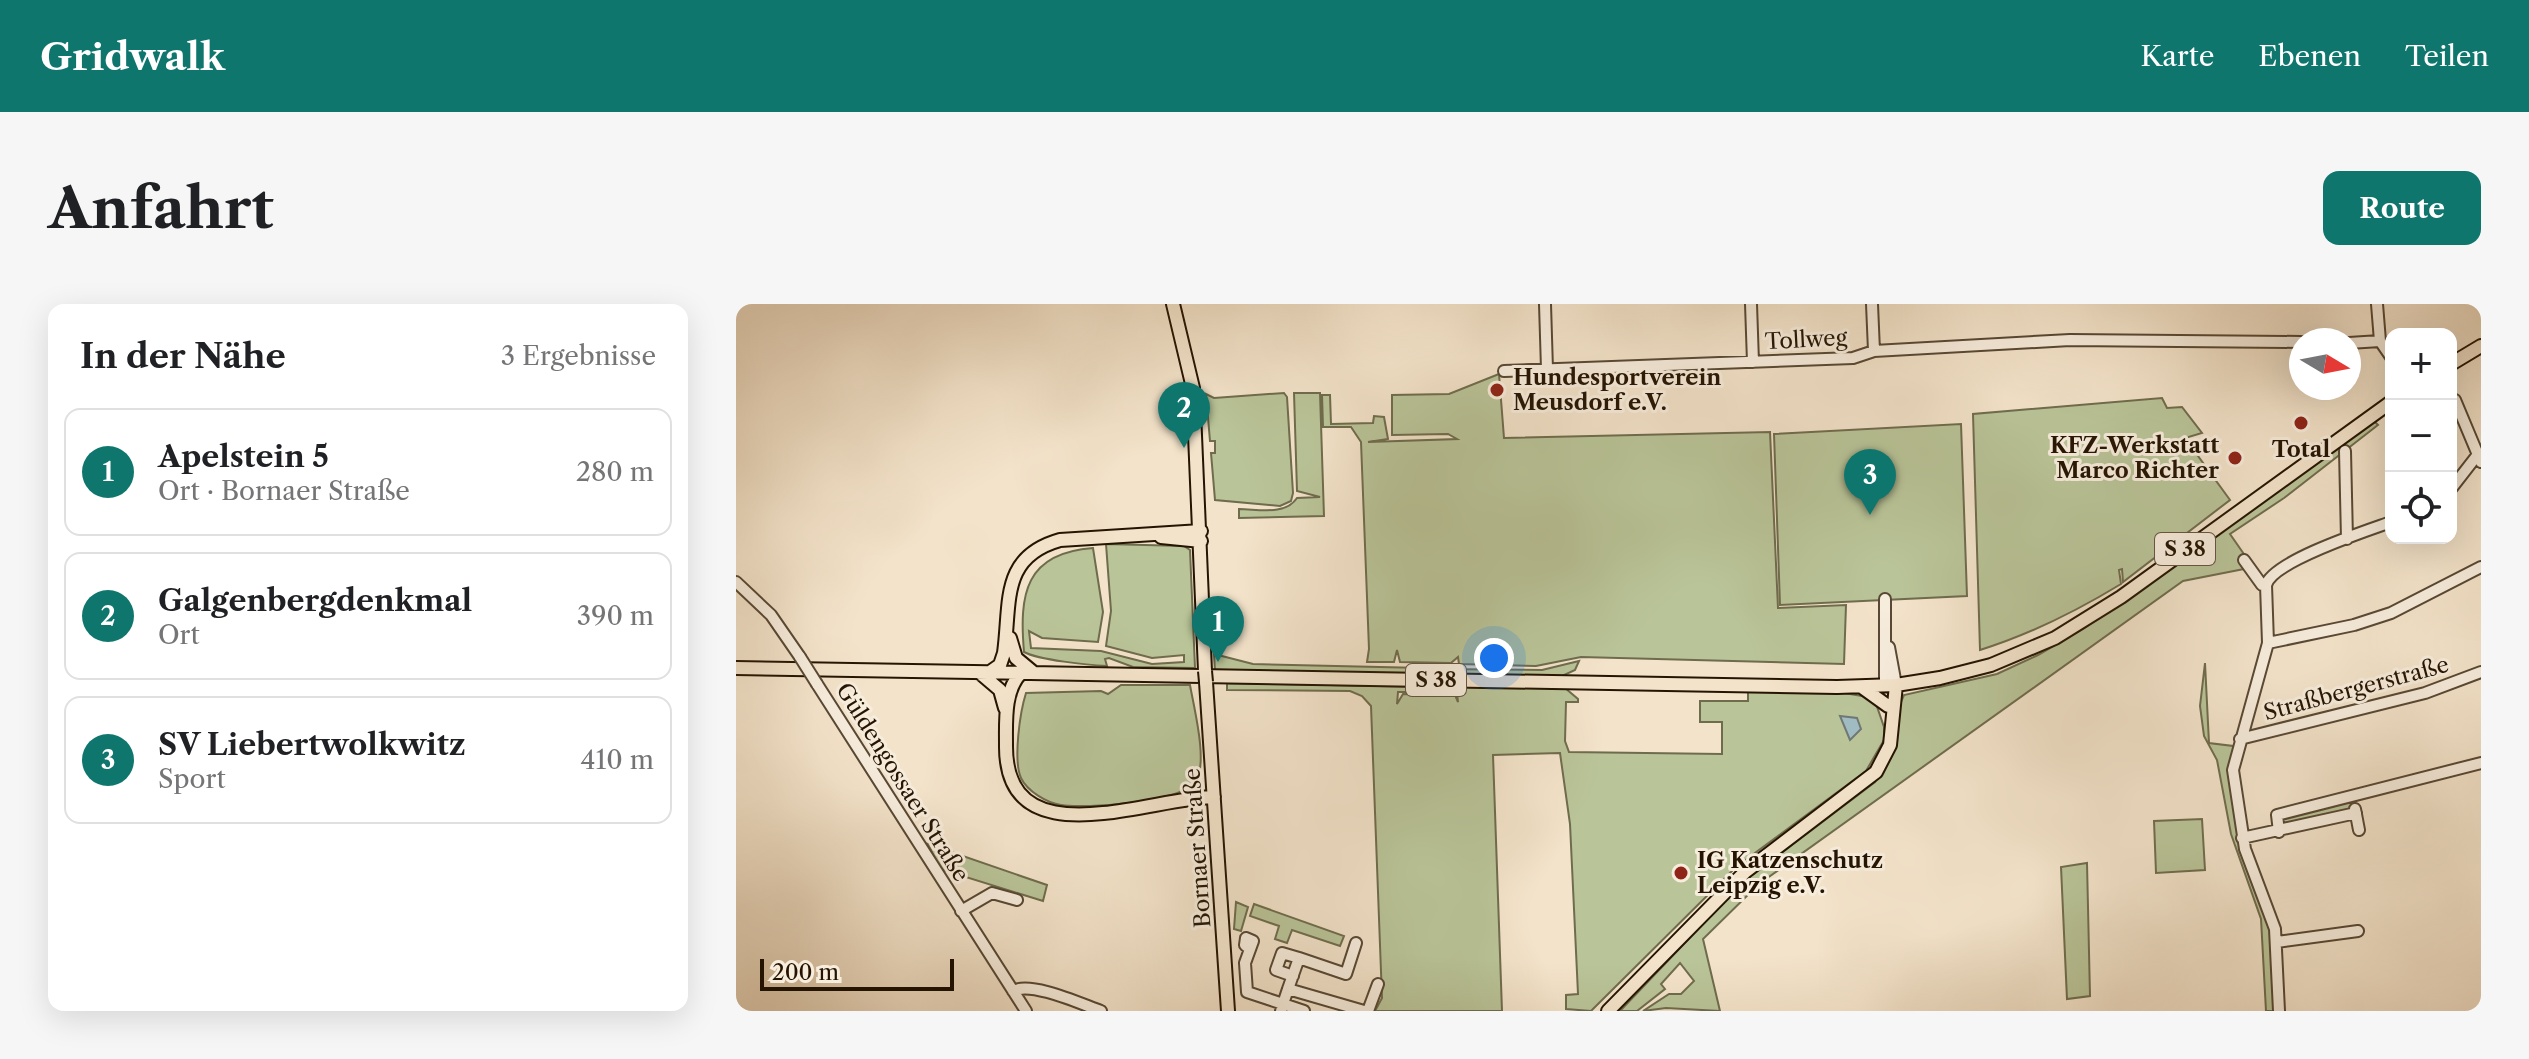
<!DOCTYPE html>
<html lang="de">
<meta charset="utf-8">
<style>
:root{--surface:#fff;--page:#f6f6f6;--text:#202124;--muted:#757577;--line:#e0e0e0;--accent:#0f766e}
body{margin:0;font-family:"Libre Caslon Text",serif;background:var(--page);color:var(--text)}
.controls{position:absolute;right:24px;top:24px;display:grid;overflow:hidden;border-radius:16px;box-shadow:0 8px 32px #0002}
.controls button{width:72px;height:72px;display:grid;place-items:center;padding:0;border:0;border-bottom:2px solid var(--line);background:var(--surface);color:var(--text);font:40px sans-serif}
.compass{position:absolute;left:1553px;top:24px;width:72px;height:72px;border-radius:50%;background:var(--surface);box-shadow:0 8px 32px #0002;rotate:100deg}
.scale{position:absolute;left:24px;bottom:20px;width:194px;box-sizing:border-box;padding-left:8px;border:4px solid #251402;border-top:0;font-size:22px;line-height:28px;white-space:nowrap;color:#251402;-webkit-text-stroke:6px #f7eddd;paint-order:stroke}
.you{position:absolute;left:758px;top:354px;width:28px;height:28px;margin:-20px;border:6px solid #fff;border-radius:50%;background:#1a73e8;box-shadow:0 0 0 12px #1a73e833}
.badge{display:grid;place-items:center;width:52px;height:52px;border-radius:50%;background:var(--accent);color:#fff;font-size:26px;font-weight:700}
.pin{position:absolute;translate:-50% -66px;filter:drop-shadow(0 2px 4px #0008)}
.pin::after{content:'';position:absolute;top:42px;width:28px;height:24px;background:inherit;clip-path:polygon(0 0,100% 0,50% 100%)}
.list{margin:0;padding:0;list-style:none}
h2{display:flex;justify-content:space-between;align-items:center;height:104px;margin:0;padding:0 32px;font-size:34px}
h2 small{font-size:26px;font-weight:400;color:var(--muted)}
.list li{display:grid;grid-template-columns:52px 1fr auto;gap:24px;align-items:center;box-sizing:border-box;height:128px;margin:0 16px 16px;padding:0 16px;border:2px solid var(--line);border-radius:16px}
.list b{display:block;font-size:30px;white-space:nowrap}
.list p{margin:0;font-size:26px;white-space:nowrap;color:var(--muted)}
.list em{font-size:26px;font-style:normal;color:var(--muted)}
.icon{flex:none;width:44px;height:44px;fill:none;stroke:currentColor;stroke-width:2;stroke-linecap:round;stroke-linejoin:round}
.map{position:relative;flex:none;width:1745px;height:707px;overflow:hidden;border-radius:16px}
header{display:flex;align-items:center;gap:48px;box-sizing:border-box;height:112px;padding:0 40px;background:var(--accent);color:#fff}
header strong{font-size:38px}
nav{display:flex;gap:44px;margin-inline-start:auto;font-size:28px}
.intro{display:flex;align-items:center;justify-content:space-between;box-sizing:border-box;height:192px;padding:0 48px}
h1{margin:0;font-size:56px}
.button{padding:20px 36px;border-radius:16px;background:var(--accent);color:#fff;font-size:28px;font-weight:700}
main{display:flex;gap:48px;padding:0 48px}
aside{flex:1;background:var(--surface);border-radius:16px;box-shadow:0 8px 32px #0002}
.map>svg:first-child{display:block}
</style>
<header>
<strong>Gridwalk</strong>
<nav><a>Karte</a><a>Ebenen</a><a>Teilen</a></nav>
</header>
<div class="intro"><h1>Anfahrt</h1><a class="button">Route</a></div>
<main>
<aside>
<h2>In der Nähe<small>3 Ergebnisse</small></h2>
<ul class="list">
<li><span class="badge">1</span><div><b>Apelstein 5</b><p>Ort · Bornaer Straße</p></div><em>280 m</em></li>
<li><span class="badge">2</span><div><b>Galgenbergdenkmal</b><p>Ort</p></div><em>390 m</em></li>
<li><span class="badge">3</span><div><b>SV Liebertwolkwitz</b><p>Sport</p></div><em>410 m</em></li>
</ul>
</aside>
<div class="map">
<svg width="1745" height="707" viewBox="0 0 1745 707">
<rect width="100%" height="100%" fill="#f3e3ca"/>
<filter id="stains"><feTurbulence type="fractalNoise" baseFrequency=".0025" numOctaves="4"/><feColorMatrix values="0 0 0 0 .2 0 0 0 0 .09 0 0 0 0 .02 0 0 0 .5 -.17"/></filter>
<radialGradient id="worn" r=".72"><stop offset=".6" stop-color="#630" stop-opacity="0"/><stop offset="1" stop-color="#630" stop-opacity=".3"/></radialGradient>
<path fill="#b9c498" stroke="#6f6c4d" stroke-width="2" d="M763,70L768,134L1034,128L1042,304L1110,301L1108,360L845,353L800,362L723,360L722,353L715,359L664,358L661,346L658,358H631L633,345L625,138L615,123H587L586,91H594L595,120L637,119L638,112L648,113L652,135L632,138L721,135L712,130L656,131V91L713,90Z
M548,89L551,93L557,189L555,197L544,202L479,196L475,149H479V137H474L470,90L478,94Z
M558,89H584L588,212L503,214V205C522,205 549,212 561,194L584,193L561,187Z
M1426,94L1431,104L1446,103L1466,129L1449,134L1494,196L1387,278L1386,265L1383,266L1385,280C1339,308 1295,330 1244,346L1237,110Z
M1637,116L1642,121L1548,194L1494,230L1510,253L1504,258L1508,265L1447,277L1023,580L967,635L984,707L930,704L907,707L933,690H945L958,677L944,659L925,680L929,685L901,707H884L1007,578L1139,478L1160,442L1164,400L1168,391L1261,370L1302,351L1347,325L1452,251L1458,253L1459,246Z
M1225,120L1231,292L1044,301L1038,130Z
M370,240L448,242L454,246L459,364L397,363L373,354L369,355L371,362C352,361 303,356 288,348C283,290 289,249 357,244L367,308L362,338L306,334L293,327L295,344L365,347L416,360L448,358V351L416,354L370,342L375,307Z
M478,350L517,360L687,364L690,370L479,367Z
M843,357L839,366L824,373L693,371L695,365L806,366Z
M1469,359L1473,439L1497,442L1496,494L1502,530L1534,613L1538,707H1530L1525,615L1495,530L1481,456L1468,432L1464,402Z
M491,379L690,383L689,388H662L661,400L667,390L719,391L722,398L721,388H696L693,382L829,384L842,395V398H830L829,437L833,448L986,450V418H964V397H1012V387L1108,389L1138,394L1148,423V436L1130,467L1000,563L855,707L830,705V691L842,690L834,520L824,449L757,451L766,707H639L646,694L635,402L626,392L614,387L491,386Z
M385,381H454C458,404 472,458 460,477C448,498 348,505 325,501C311,499 291,487 285,474C277,456 284,408 290,389L365,387L372,390Z
M1611,497L1616,500L1615,507L1544,524L1542,513Z
M1466,515L1469,566L1420,569L1418,517Z
M192,540L311,581L307,597L204,565Z
M1351,559L1354,692L1331,695L1325,563Z
M500,598L512,603L505,627L498,625Z
M518,600L608,632L604,642L556,626L551,639L539,635L543,622L514,612Z"/>
<path fill="#a1bbc2" stroke="#6f7875" stroke-width="2" d="M1104,412L1121,414L1125,425L1114,436Z"/>
<g fill="none" stroke-linecap="round" stroke-linejoin="round">
<defs>
<path id="minor" d="M809,0L811,65
M1015,0L1017,58
M1136,0L1138,47
M1641,0L1644,37L1655,53
M1613,39L1644,37
M768,67L1117,54L1138,47L1334,36L1565,38
M1719,96L1745,158
M1609,147L1611,235
M1715,185L1743,149
M1508,256L1526,281H1530
M0,278L35,311L64,353
M1530,281L1532,339L1497,466L1509,545L1539,625L1543,707
M1530,281C1537,257 1630,227 1655,218
M1149,295V381
M1532,339L1618,321L1655,309L1745,263
M1153,343L1160,381
M81,380L290,707
M1504,435L1689,389L1745,368
M1619,505L1623,526
M1543,528L1541,511L1745,459
M1506,534L1620,509
M225,607L256,589L281,596
M1541,638L1622,627
M514,645L509,641L510,634L517,637L509,659L511,688L547,700L545,707
M557,672L540,666L546,649L563,654
M552,685L563,654L610,670L620,639
M277,687C295,677 345,700 365,707
M568,707L547,700L552,685L628,707
M632,707L642,680"/>
<path id="major" d="M437,0L457,84L469,367
M1715,60L1745,42
M425,233L465,237
M274,334L280,354L298,369
M0,364L1101,383L1160,381L1204,374L1255,361L1319,334L1385,293L1655,98
M254,368L264,361L268,349C275,298 264,253 324,236L465,227
M244,369L264,386L269,404
M285,369C268,386 270,417 270,440C268,557 413,493 478,493
M470,378L492,707
M1127,384L1152,402
M872,707L1009,568L1140,468L1154,441L1160,381"/>
</defs>
<use href="#minor" stroke="#584834" stroke-width="14"/>
<use href="#major" stroke="#251402" stroke-width="16"/>
<use href="#minor" stroke="#f7eddd" stroke-width="10"/>
<use href="#major" stroke="#f3e3ca" stroke-width="12"/>
<defs>
<path id="minor-bridge" d="M64,353L81,380"/>
<path id="major-bridge" d="M469,367L470,378"/>
</defs>
<use href="#minor-bridge" stroke="#584834" stroke-width="14" stroke-linecap="butt"/>
<use href="#major-bridge" stroke="#251402" stroke-width="16" stroke-linecap="butt"/>
<use href="#minor-bridge" stroke="#f7eddd" stroke-width="10"/>
<use href="#major-bridge" stroke="#f3e3ca" stroke-width="12"/>
</g>
<g fill="#8f2418" stroke="#f7eddd" stroke-width="3">
<circle cx="761" cy="86" r="8"/>
<circle cx="1565" cy="119" r="8"/>
<circle cx="1499" cy="154" r="8"/>
<circle cx="945" cy="569" r="8"/>
</g>
<g text-anchor="middle" stroke-width="6" stroke-linejoin="round" paint-order="stroke">
<g fill="#f7eddd" stroke="#645544" stroke-width="2">
<rect x="1419" y="229" width="60" height="32" rx="6"/>
<rect x="670" y="360" width="60" height="32" rx="6"/>
</g>
<g font-size="20" font-weight="bold" fill="#251402">
<text x="1449" y="252">S 38</text>
<text x="700" y="383">S 38</text>
</g>
<g font-size="22" fill="#251402" stroke="#f7eddd">
<text transform="translate(1070 35) rotate(-3)" y="8">Tollweg</text>
<text transform="translate(1620 384) rotate(-15)" y="8">Straßbergerstraße</text>
<text transform="translate(167 478) rotate(58)" y="8">Güldengossaer Straße</text>
<text transform="translate(461 544) rotate(-94)" y="8">Bornaer Straße</text>
</g>
<g font-size="22" font-weight="bold" fill="#251402" stroke="#f7eddd" text-anchor="start">
<text x="777" y="81">Hundesportverein<tspan x="777" dy="25">Meusdorf e.V.</tspan></text>
<text x="1483" y="149" text-anchor="end">KFZ-Werkstatt<tspan x="1483" dy="25">Marco Richter</tspan></text>
<text x="1565" y="153" text-anchor="middle">Total</text>
<text x="961" y="564">IG Katzenschutz<tspan x="961" dy="25">Leipzig e.V.</tspan></text>
</g>
</g>
<rect width="100%" height="100%" filter="url(#stains)"/>
<rect width="100%" height="100%" fill="url(#worn)"/>
</svg>
<div class="controls">
<button>+</button>
<button>−</button>
<button><svg class="icon" aria-label="locate" viewBox="0 0 24 24"><circle cx="12" cy="12" r="6"/><path d="M12 2v4M12 18v4M2 12h4M18 12h4"/></svg></button>
</div>
<svg class="compass" viewBox="-18 -18 36 36"><path d="M0-13l5 13h-10z" fill="#e53935"/><path d="M0 13l5-13h-10z" fill="#757577"/></svg>
<div class="scale">200 m</div>
<div class="you"></div>
<div class="pin badge" style="left:482px;top:358px">1</div>
<div class="pin badge" style="left:448px;top:144px">2</div>
<div class="pin badge" style="left:1134px;top:211px">3</div>
</div>
</main>
